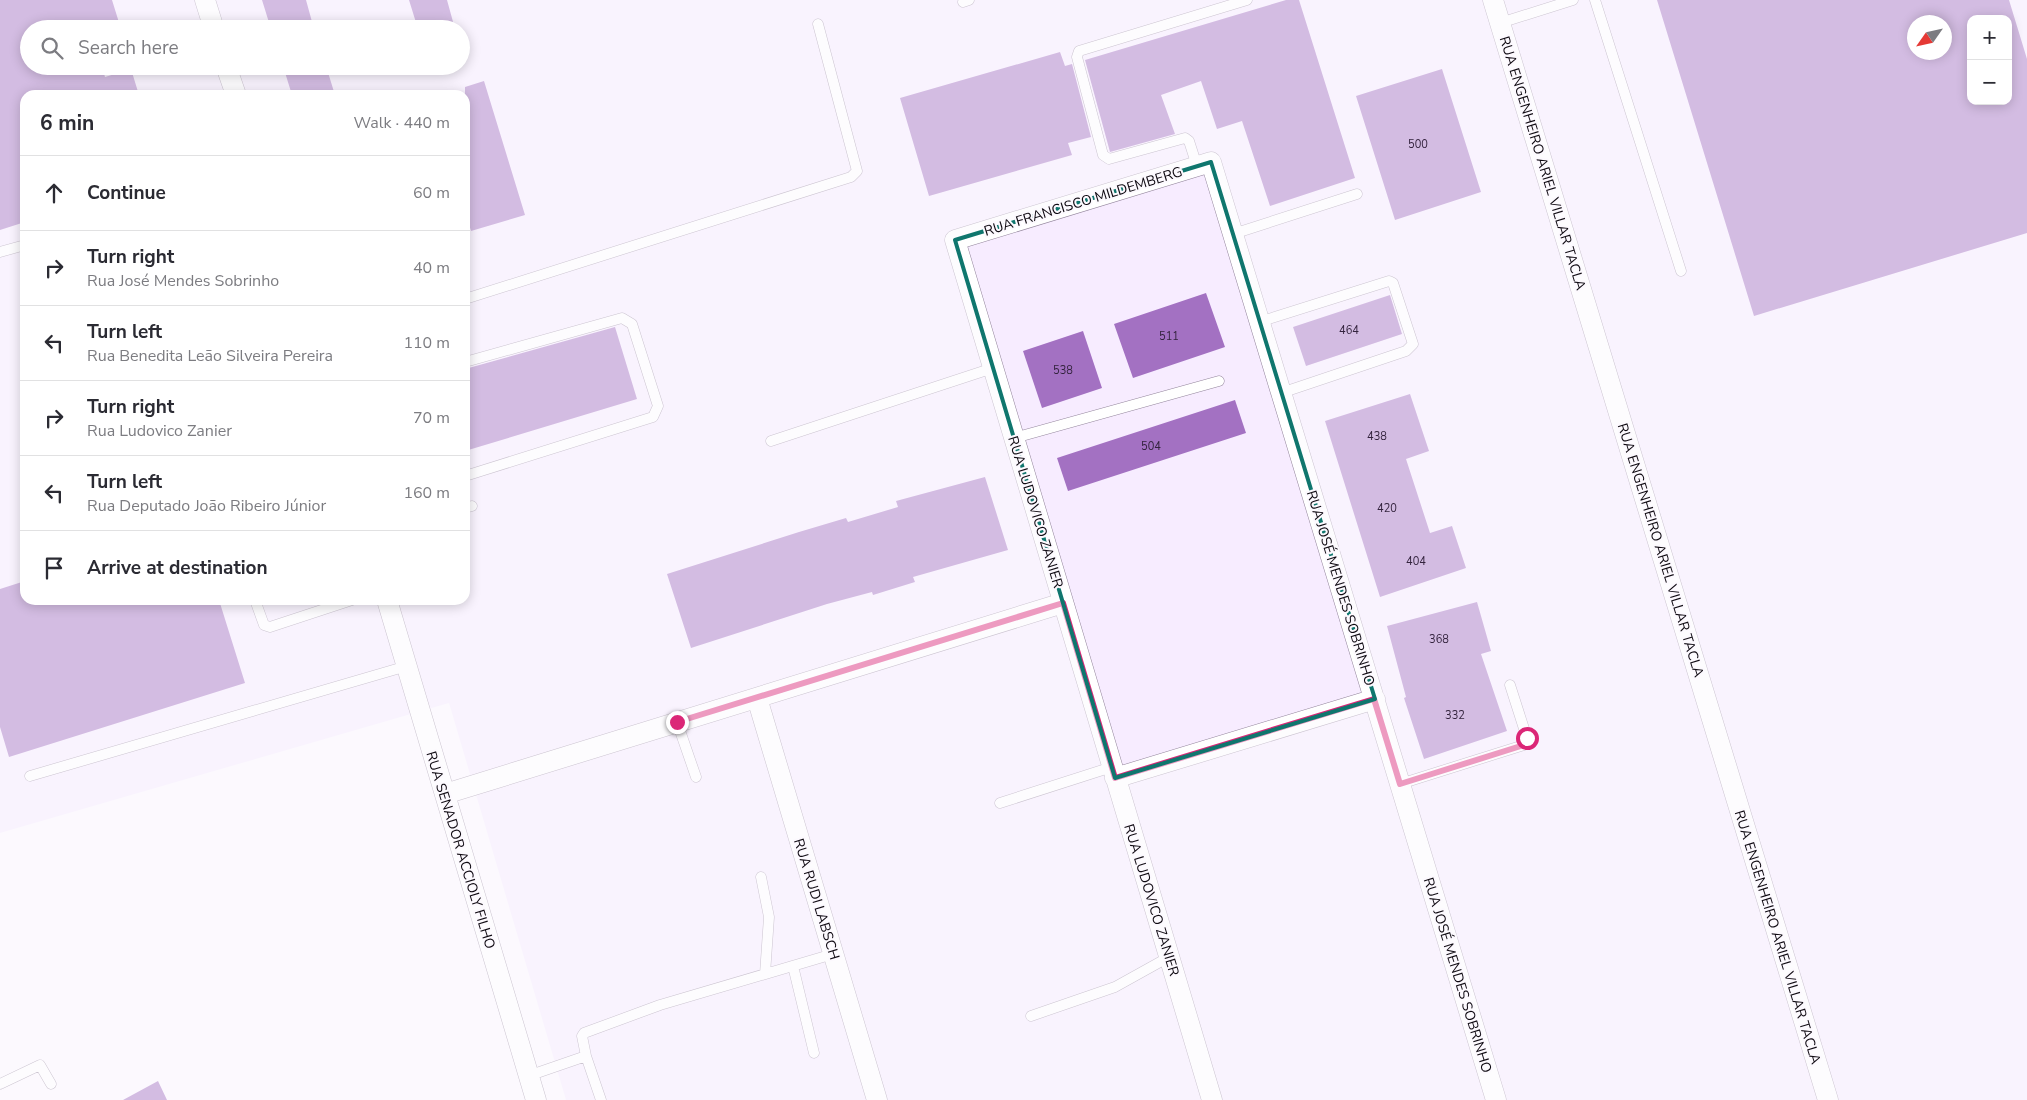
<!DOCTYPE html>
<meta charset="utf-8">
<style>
:root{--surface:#fff;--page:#f7f7f7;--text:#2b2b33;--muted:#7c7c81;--line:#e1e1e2}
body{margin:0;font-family:"Nunito Sans",sans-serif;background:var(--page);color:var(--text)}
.controls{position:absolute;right:15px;top:15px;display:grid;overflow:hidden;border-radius:10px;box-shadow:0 2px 12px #0003}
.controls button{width:45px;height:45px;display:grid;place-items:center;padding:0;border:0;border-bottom:1px solid var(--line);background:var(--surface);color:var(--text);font:25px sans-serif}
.compass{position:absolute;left:1907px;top:15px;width:45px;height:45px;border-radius:50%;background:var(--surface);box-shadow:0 2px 12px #0003;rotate:236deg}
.stop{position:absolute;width:15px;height:15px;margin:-11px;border:4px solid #db2777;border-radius:50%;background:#fff}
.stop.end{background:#db2777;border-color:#fff;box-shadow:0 1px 5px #0008}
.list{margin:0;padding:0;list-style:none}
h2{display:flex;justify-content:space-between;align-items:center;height:65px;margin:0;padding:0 20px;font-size:21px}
h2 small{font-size:16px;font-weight:400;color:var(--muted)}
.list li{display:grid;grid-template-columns:32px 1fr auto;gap:15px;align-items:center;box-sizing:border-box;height:75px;padding:0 20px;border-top:1px solid var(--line)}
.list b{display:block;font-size:19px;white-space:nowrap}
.list p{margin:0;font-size:16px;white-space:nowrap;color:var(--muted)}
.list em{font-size:16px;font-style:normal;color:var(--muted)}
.icon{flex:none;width:28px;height:28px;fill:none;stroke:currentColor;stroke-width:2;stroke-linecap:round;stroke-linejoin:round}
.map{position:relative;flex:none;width:2027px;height:1100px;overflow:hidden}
.search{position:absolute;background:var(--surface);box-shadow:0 2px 12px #0003;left:20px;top:20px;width:450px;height:55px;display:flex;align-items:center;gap:12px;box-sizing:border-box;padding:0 18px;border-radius:28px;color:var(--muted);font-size:19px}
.panel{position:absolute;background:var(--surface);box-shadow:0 2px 12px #0003;left:20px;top:90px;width:450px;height:515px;border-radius:15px}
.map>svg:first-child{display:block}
</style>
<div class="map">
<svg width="2027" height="1100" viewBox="0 0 2027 1100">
<rect width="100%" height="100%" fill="#fcf9fe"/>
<path fill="#f7ecff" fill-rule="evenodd" d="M0,0H2027V1100H566L449,703L0,833ZM1971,19H2008V101H1971ZM1914,22H1944V52H1914ZM29,29H461V66H29ZM25,95H465V600H25Z"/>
<path fill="#a371c2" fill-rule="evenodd" d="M0,0H112L121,29H29V66H102L105,77L131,69L139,95H25V222L0,230Z
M262,0H306L314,29H271Z
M409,0H447L455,29H418Z
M1286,0H1299L1355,178L1270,206L1242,121L1217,129L1201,81L1161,95L1175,134L1110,152L1085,60Z
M1657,0H2009L2027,59V233L1754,316ZM1971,19H2008V101H1971ZM1914,22H1944V52H1914Z
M1060,52L1065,66L1072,64L1091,137L1068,143L1072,155L929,196L900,98Z
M283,66H326L335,95H292Z
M1442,69L1481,192L1395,220L1356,96Z
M484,81L525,215L471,231L465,211V87Z
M1206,293L1225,347L1133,378L1114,324Z
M1390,295L1402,334L1306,366L1293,327Z
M615,327L637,399L465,451V369Z
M1083,331L1102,388L1042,408L1023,351Z
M1410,394L1429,451L1406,459L1430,533L1452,526L1466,568L1380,597L1325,421Z
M1235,400L1246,433L1068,491L1057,458Z
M985,477L1008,550L913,577L915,582L873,595L872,592L827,604L691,648L667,574L799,532L846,518L848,522L898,507L896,501Z
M25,581V600H219L245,683L9,757L0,727V589Z
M1477,602L1491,651L1481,654L1507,731L1424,759L1404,698L1406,697L1387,626Z
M158,1081L167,1100H123Z"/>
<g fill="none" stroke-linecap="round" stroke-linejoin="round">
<defs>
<path id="lane" d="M1595,0L1681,271
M963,2L969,0
M1500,23L1573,0
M1197,166L1189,141L1185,138L1109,159L1103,155L1077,57L1079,51L1247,0
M1233,234L1357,194
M0,252L25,245
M465,299L851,177L857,171L818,24
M1259,322L1389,281L1393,283L1413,344L1406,351L1281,393
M465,362L622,318L632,324L658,406L653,417L465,476
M1014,438L1219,381
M771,441L993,368
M465,508L472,506
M255,600L264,625L270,627L352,600
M677,722L696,777
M30,776L407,666
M1400,784L1524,745L1527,738L1510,685
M1000,803L1112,767
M761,877L769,917L765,974
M793,966L814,1053
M1031,1016L1115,987L1169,957
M586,1056L582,1036L584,1033L660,1005L833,954
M528,1076L586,1056L601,1100
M0,1084L40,1065L51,1084"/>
<path id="street" d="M205,0L214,29
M1493,0L1828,1100
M226,66L236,95
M387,600L536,1100
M757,698L877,1100
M1115,778L1375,699
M445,794L1063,603
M1212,1100L955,240L1211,162L1496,1100"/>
</defs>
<use href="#lane" stroke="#93859c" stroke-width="11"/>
<use href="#street" stroke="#93859c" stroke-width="21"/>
<use href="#lane" stroke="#fff" stroke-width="10"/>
<use href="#street" stroke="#fff" stroke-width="20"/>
</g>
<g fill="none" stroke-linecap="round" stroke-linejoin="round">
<path stroke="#db2777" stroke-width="6" d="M677,722L1063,603L1115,778L1374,699L1400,784L1524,745L1527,738"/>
</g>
<path d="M0 0H2027V1100H0ZM1211,162L1375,699L1115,778L955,240Z" fill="#fcf9fe" fill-opacity=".55" fill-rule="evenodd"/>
<path fill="none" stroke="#0f766e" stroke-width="4" stroke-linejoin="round" d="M1211,162L1375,699L1115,778L955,240Z"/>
<g text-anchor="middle" stroke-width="4" stroke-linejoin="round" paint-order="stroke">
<g font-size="11" fill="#33233d">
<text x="1418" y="148">500</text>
<text x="1349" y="334">464</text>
<text x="1169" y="340">511</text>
<text x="1063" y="374">538</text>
<text x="1377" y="440">438</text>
<text x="1151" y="450">504</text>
<text x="1387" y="512">420</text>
<text x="1416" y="565">404</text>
<text x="1439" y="643">368</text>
<text x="1455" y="719">332</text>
</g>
<g font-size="14" fill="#0e0911" stroke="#fcf9fe">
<text transform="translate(1543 163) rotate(73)" y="5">RUA ENGENHEIRO ARIEL VILLAR TACLA</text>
<text transform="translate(1083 201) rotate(-17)" y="5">RUA FRANCISCO MILDEMBERG</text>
<text transform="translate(1036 512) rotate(73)" y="5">RUA LUDOVICO ZANIER</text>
<text transform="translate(1661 550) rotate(73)" y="5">RUA ENGENHEIRO ARIEL VILLAR TACLA</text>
<text transform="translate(1341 588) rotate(73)" y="5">RUA JOSÉ MENDES SOBRINHO</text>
<text transform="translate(461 850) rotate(73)" y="5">RUA SENADOR ACCIOLY FILHO</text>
<text transform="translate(817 899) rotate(73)" y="5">RUA RUDI LABSCH</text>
<text transform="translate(1152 900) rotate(73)" y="5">RUA LUDOVICO ZANIER</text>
<text transform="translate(1778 937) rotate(73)" y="5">RUA ENGENHEIRO ARIEL VILLAR TACLA</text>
<text transform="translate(1458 975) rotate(73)" y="5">RUA JOSÉ MENDES SOBRINHO</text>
</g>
</g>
</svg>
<div class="controls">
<button>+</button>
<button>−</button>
</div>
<svg class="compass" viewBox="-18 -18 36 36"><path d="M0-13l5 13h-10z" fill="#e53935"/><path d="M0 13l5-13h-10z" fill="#7c7c81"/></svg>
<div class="stop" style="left:1527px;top:738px"></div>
<div class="stop end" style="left:677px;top:722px"></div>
<div class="search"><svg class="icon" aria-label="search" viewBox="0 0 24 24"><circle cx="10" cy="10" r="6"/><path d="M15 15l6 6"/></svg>Search here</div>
<section class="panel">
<h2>6 min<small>Walk · 440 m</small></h2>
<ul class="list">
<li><svg class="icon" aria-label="ahead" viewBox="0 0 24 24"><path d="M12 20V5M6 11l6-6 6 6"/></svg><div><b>Continue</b></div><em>60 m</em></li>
<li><svg class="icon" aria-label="right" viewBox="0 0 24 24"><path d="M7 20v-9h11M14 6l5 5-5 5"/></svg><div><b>Turn right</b><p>Rua José Mendes Sobrinho</p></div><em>40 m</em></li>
<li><svg class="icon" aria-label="left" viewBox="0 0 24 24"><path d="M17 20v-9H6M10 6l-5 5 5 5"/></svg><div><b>Turn left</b><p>Rua Benedita Leão Silveira Pereira</p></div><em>110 m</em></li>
<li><svg class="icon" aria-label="right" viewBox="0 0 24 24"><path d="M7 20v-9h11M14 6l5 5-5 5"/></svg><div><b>Turn right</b><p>Rua Ludovico Zanier</p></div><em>70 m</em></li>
<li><svg class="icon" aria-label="left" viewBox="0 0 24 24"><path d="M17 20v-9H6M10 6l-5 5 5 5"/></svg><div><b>Turn left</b><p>Rua Deputado João Ribeiro Júnior</p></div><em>160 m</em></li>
<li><svg class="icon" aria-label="arrive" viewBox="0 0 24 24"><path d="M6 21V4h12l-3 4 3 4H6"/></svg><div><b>Arrive at destination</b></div></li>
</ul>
</section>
</div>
